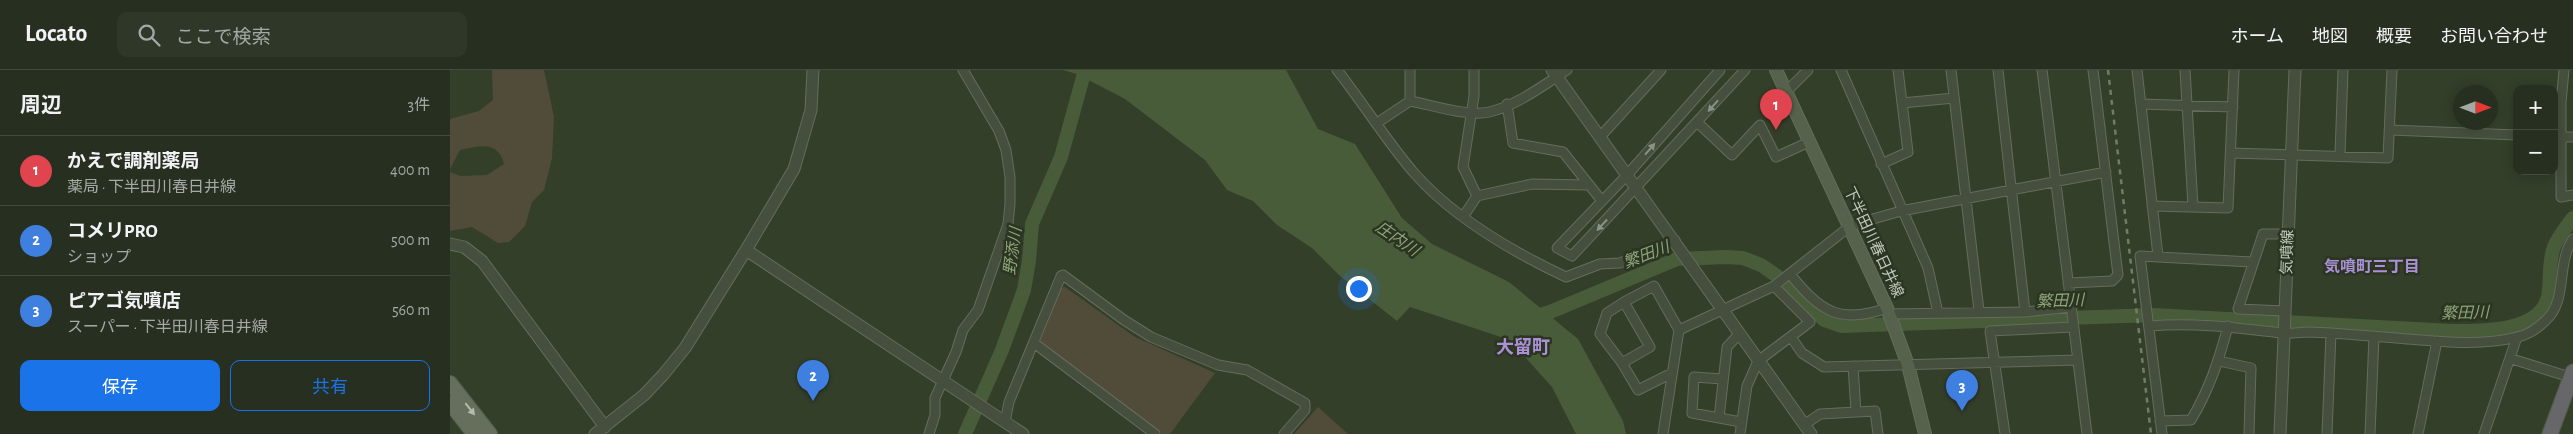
<!DOCTYPE html>
<html lang="ja">
<meta charset="utf-8">
<style>
:root{--surface:#272f20;--page:#2f3729;--text:#f1f3f6;--muted:#a4a9a5;--line:#434a3e;--accent:#1a73e8}
body{margin:0;font-family:"Alegreya Sans","Noto Sans JP",sans-serif;background:var(--page);color:var(--text)}
.controls{position:absolute;right:15px;top:15px;display:grid;overflow:hidden;border-radius:10px;box-shadow:0 2px 12px #0003}
.controls button{width:45px;height:45px;display:grid;place-items:center;padding:0;border:0;border-bottom:1px solid var(--line);background:var(--surface);color:var(--text);font:25px sans-serif}
.compass{position:absolute;left:2003px;top:15px;width:45px;height:45px;border-radius:50%;background:var(--surface);box-shadow:0 2px 12px #0003;rotate:90deg}
.you{position:absolute;left:908px;top:218px;width:18px;height:18px;margin:-12px;border:4px solid #fff;border-radius:50%;background:#1a73e8;box-shadow:0 0 0 8px #1a73e833}
.badge{display:grid;place-items:center;width:32px;height:32px;border-radius:50%;background:var(--accent);color:#fff;font-size:16px;font-weight:700}
.pin{position:absolute;translate:-50% -41px;filter:drop-shadow(0 1px 2px #0008)}
.pin::after{content:'';position:absolute;top:26px;width:18px;height:15px;background:inherit;clip-path:polygon(0 0,100% 0,50% 100%)}
.list{margin:0;padding:0;list-style:none}
h2{display:flex;justify-content:space-between;align-items:center;height:65px;margin:0;padding:0 20px;font-size:21px}
h2 small{font-size:16px;font-weight:400;color:var(--muted)}
.list li{display:grid;grid-template-columns:32px 1fr auto;gap:15px;align-items:center;box-sizing:border-box;height:70px;padding:0 20px;border-top:1px solid var(--line)}
.list b{display:block;font-size:19px;white-space:nowrap}
.list p{margin:0;font-size:16px;white-space:nowrap;color:var(--muted)}
.list em{font-size:16px;font-style:normal;color:var(--muted)}
.actions{display:flex;gap:10px;padding:15px 20px}
.actions a{flex:1;padding:11px 0;border:1px solid var(--accent);border-radius:10px;text-align:center;font-size:18px;color:var(--accent)}
.actions .main{background:var(--accent);color:#fff}
.icon{flex:none;width:28px;height:28px;fill:none;stroke:currentColor;stroke-width:2;stroke-linecap:round;stroke-linejoin:round}
.map{position:relative;flex:none;width:2123px;height:364px;overflow:hidden}
header{display:flex;align-items:center;gap:30px;box-sizing:border-box;height:70px;padding:0 25px;background:var(--surface);border-bottom:1px solid var(--line)}
header strong{font-size:24px}
nav{display:flex;gap:28px;margin-inline-start:auto;font-size:18px}
.search{width:350px;height:45px;background:var(--page);display:flex;align-items:center;gap:12px;box-sizing:border-box;padding:0 18px;border-radius:10px;color:var(--muted);font-size:19px}
main{display:flex}
aside{flex:1;background:var(--surface)}
.map>svg:first-child{display:block}
</style>
<header>
<strong>Locato</strong>
<div class="search"><svg class="icon" aria-label="search" viewBox="0 0 24 24"><circle cx="10" cy="10" r="6"/><path d="M15 15l6 6"/></svg>ここで検索</div>
<nav><a>ホーム</a><a>地図</a><a>概要</a><a>お問い合わせ</a></nav>
</header>
<main>
<aside>
<h2>周辺<small>3件</small></h2>
<ul class="list">
<li><span class="badge" style="background:#e0444e">1</span><div><b>かえで調剤薬局</b><p>薬局 · 下半田川春日井線</p></div><em>400 m</em></li>
<li><span class="badge" style="background:#3f7fe0">2</span><div><b>コメリPRO</b><p>ショップ</p></div><em>500 m</em></li>
<li><span class="badge" style="background:#3f7fe0">3</span><div><b>ピアゴ気噴店</b><p>スーパー · 下半田川春日井線</p></div><em>560 m</em></li>
</ul>
<div class="actions"><a class="main">保存</a><a>共有</a></div>
</aside>
<div class="map">
<svg width="2123" height="364" viewBox="0 0 2123 364">
<rect width="100%" height="100%" fill="#343f2a"/>
<path fill="#514c3a" d="M42,0H94L104,47L102,88L94,120L82,132L75,156L59,172L48,173L22,157L0,161V102L10,106L37,105L54,94C48,70 29,76 10,80L0,99V49L29,41L43,30Z
M615,217L685,267L765,303L720,364H712L590,272L611,218Z
M868,337L898,364H844Z"/>
<path fill="#495c39" d="M613,0H836L868,59L905,74L952,148L982,174L1059,212L1128,269L1173,351L1176,364H1126L1102,317L1060,270L960,237L947,251L890,206L862,178L827,155L803,131L777,120L755,90L675,29L627,4Z"/>
<g fill="none" stroke-linecap="round" stroke-linejoin="round">
<path stroke="#495c39" stroke-width="14" d="M1079,248L1100,242L1227,189L1276,187L1293,188L1311,195L1327,206L1374,250L1391,256L1703,245L2002,261C2030,261 2089,263 2098,227C2101,212 2098,192 2104,177C2108,167 2116,157 2123,148
M515,364L552,280L574,220L579,191L582,154L611,87L635,0"/>
<defs>
<path id="minor" d="M887,0C914,34 937,72 965,104C1005,149 1063,182 1116,207L1150,194L1170,193L1225,170
M1024,0V26L1013,97L1027,126
M1270,0L1178,104L1107,178L1122,186L1295,0
M1391,0L1478,198L1488,243
M1501,0L1529,241
M1548,0L1575,242
M1592,0L1637,364
M1687,0L1708,186
M1735,0L1743,136
M2114,0L2111,33V127L2123,125
M1336,22L1358,0
M960,31V0
M1452,33L1504,28
M1057,34L1063,73L1113,82L1152,131
M1691,34L1783,37
M927,53L960,31C982,35 1018,47 1039,42C1066,36 1094,15 1117,0
M1248,53L1282,85L1310,55L1326,87L1359,72
M1940,60L2067,65
M2104,66L2123,67
M1150,67L1211,0
M1781,83L1938,88L1942,0
M1890,85L1893,0
M1431,94L1458,82L1448,0
M1702,136L1778,138L1784,0
M1013,147L1027,126L1082,114L1138,115
M1340,204C1370,241 1389,255 1437,238
M1618,213L1662,211L1668,205L1643,0
M1835,241L1788,239L1813,164H1838
M1439,244L1575,242L1621,237
M1700,256C1745,252 1788,258 1832,263C1841,264 1850,262 1859,262C1888,263 1917,266 1946,268C1984,271 2029,277 2067,267C2077,265 2088,258 2096,250C2118,230 2106,193 2123,169
M1341,267L1352,283L1374,297L1627,290
M584,273L705,364
M2062,289L2123,308
M1769,291L1801,298L1799,364
M1172,293L1200,277L1174,232
M1403,296L1406,342
M1222,303L1188,320L1172,293L1150,264L1157,243L1174,232L1204,216L1229,260
M1273,309L1244,307L1242,343L1291,352
M1269,348L1277,277L1290,263
M1710,351L1741,350C1759,320 1769,290 1778,256
M555,352L559,332L611,206L613,205L674,250L701,267L768,295L797,300L855,333V340L834,364
M1354,355L1370,344L1425,341L1428,364
M479,364L485,345V328L506,282L513,260L528,240L558,154L560,134V107L556,80L549,61L513,0
M1213,364L1229,260L1324,216L1399,157L1409,153L1451,141L1656,102
M1290,364L1297,316L1308,291L1360,252L1324,216
M1555,364L1540,261L1623,257
M1712,364L1690,186L1802,192
M1877,364L1881,263
M1920,364L1924,266
M1968,364L1987,271
M2034,364L2067,267"/>
<path id="tertiary" d="M1102,0L1361,364
M0,174L14,177L32,191L155,357
M296,180L573,364
M145,364L194,325L213,305L235,278L296,180L344,99L361,40L363,0
M1830,364L1845,0"/>
<path id="secondary" d="M1326,0L1437,238L1458,295L1475,364"/>
<path id="primary" d="M0,313L40,364
M0,333L24,364"/>
<path id="trunk" d="M2100,364L2123,302"/>
</defs>
<use href="#minor" stroke="#646d5b" stroke-width="11"/>
<use href="#tertiary" stroke="#646d5b" stroke-width="13"/>
<use href="#secondary" stroke="#646d5b" stroke-width="14"/>
<use href="#primary" stroke="#525c4a" stroke-width="16"/>
<use href="#trunk" stroke="#515a48" stroke-width="17"/>
<use href="#minor" stroke="#464f3e" stroke-width="9"/>
<use href="#tertiary" stroke="#464f3e" stroke-width="11"/>
<use href="#secondary" stroke="#56624c" stroke-width="12"/>
<use href="#primary" stroke="#656f5c" stroke-width="14"/>
<use href="#trunk" stroke="#676668" stroke-width="15"/>
<path stroke="#717d67" stroke-width="2.5" stroke-dasharray="5 5" stroke-linecap="butt" d="M1658,0L1701,364"/>
</g>
<defs><path id="oneway-solid" d="M-6-.8H1V-3.2L6.5 0L1 3.2V.8H-6Z" transform="scale(1.25)"/></defs>
<g fill="#8a9382">
<use href="#oneway-solid" transform="translate(1263 36) rotate(132)"/>
<use href="#oneway-solid" transform="translate(1200 79) rotate(-49)"/>
<use href="#oneway-solid" transform="translate(1152 155) rotate(133)"/>
</g>
<use fill="#b3bcac" href="#oneway-solid" transform="translate(20 339) rotate(52)"/>
<g text-anchor="middle" stroke-width="5" stroke-linejoin="round" paint-order="stroke">
<g font-size="15" fill="#c1caba" stroke="#2b3522">
<text transform="translate(1424 172) rotate(65)" y="5">下半田川春日井線</text>
<text transform="translate(1837 182) rotate(-88)" y="5">気噴線</text>
</g>
<g font-size="16" font-style="italic" fill="#8da478" stroke="#2b3522">
<text transform="translate(948 168) rotate(34)" y="6">庄内川</text>
<text transform="translate(562 181) rotate(-82)" y="6">野添川</text>
<text transform="translate(1196 184) rotate(-21)" y="6">繁田川</text>
<text transform="translate(1610 230) rotate(-2)" y="6">繁田川</text>
<text transform="translate(2015 242) rotate(-1)" y="6">繁田川</text>
</g>
<g font-size="16" font-weight="bold" fill="#aa91d5" stroke="#2b3522">
<text x="1922" y="202">気噴町三丁目</text>
</g>
<g font-size="18" font-weight="bold" fill="#aa91d5" stroke="#2b3522">
<text x="1073" y="283">大留町</text>
</g>
</g>
</svg>
<div class="controls">
<button>+</button>
<button>−</button>
</div>
<svg class="compass" viewBox="-18 -18 36 36"><path d="M0-13l5 13h-10z" fill="#e53935"/><path d="M0 13l5-13h-10z" fill="#a4a9a5"/></svg>
<div class="you"></div>
<div class="pin badge" style="left:1326px;top:60px;background:#e0444e">1</div>
<div class="pin badge" style="left:363px;top:331px;background:#3f7fe0">2</div>
<div class="pin badge" style="left:1512px;top:341px;background:#3f7fe0">3</div>
</div>
</main>
